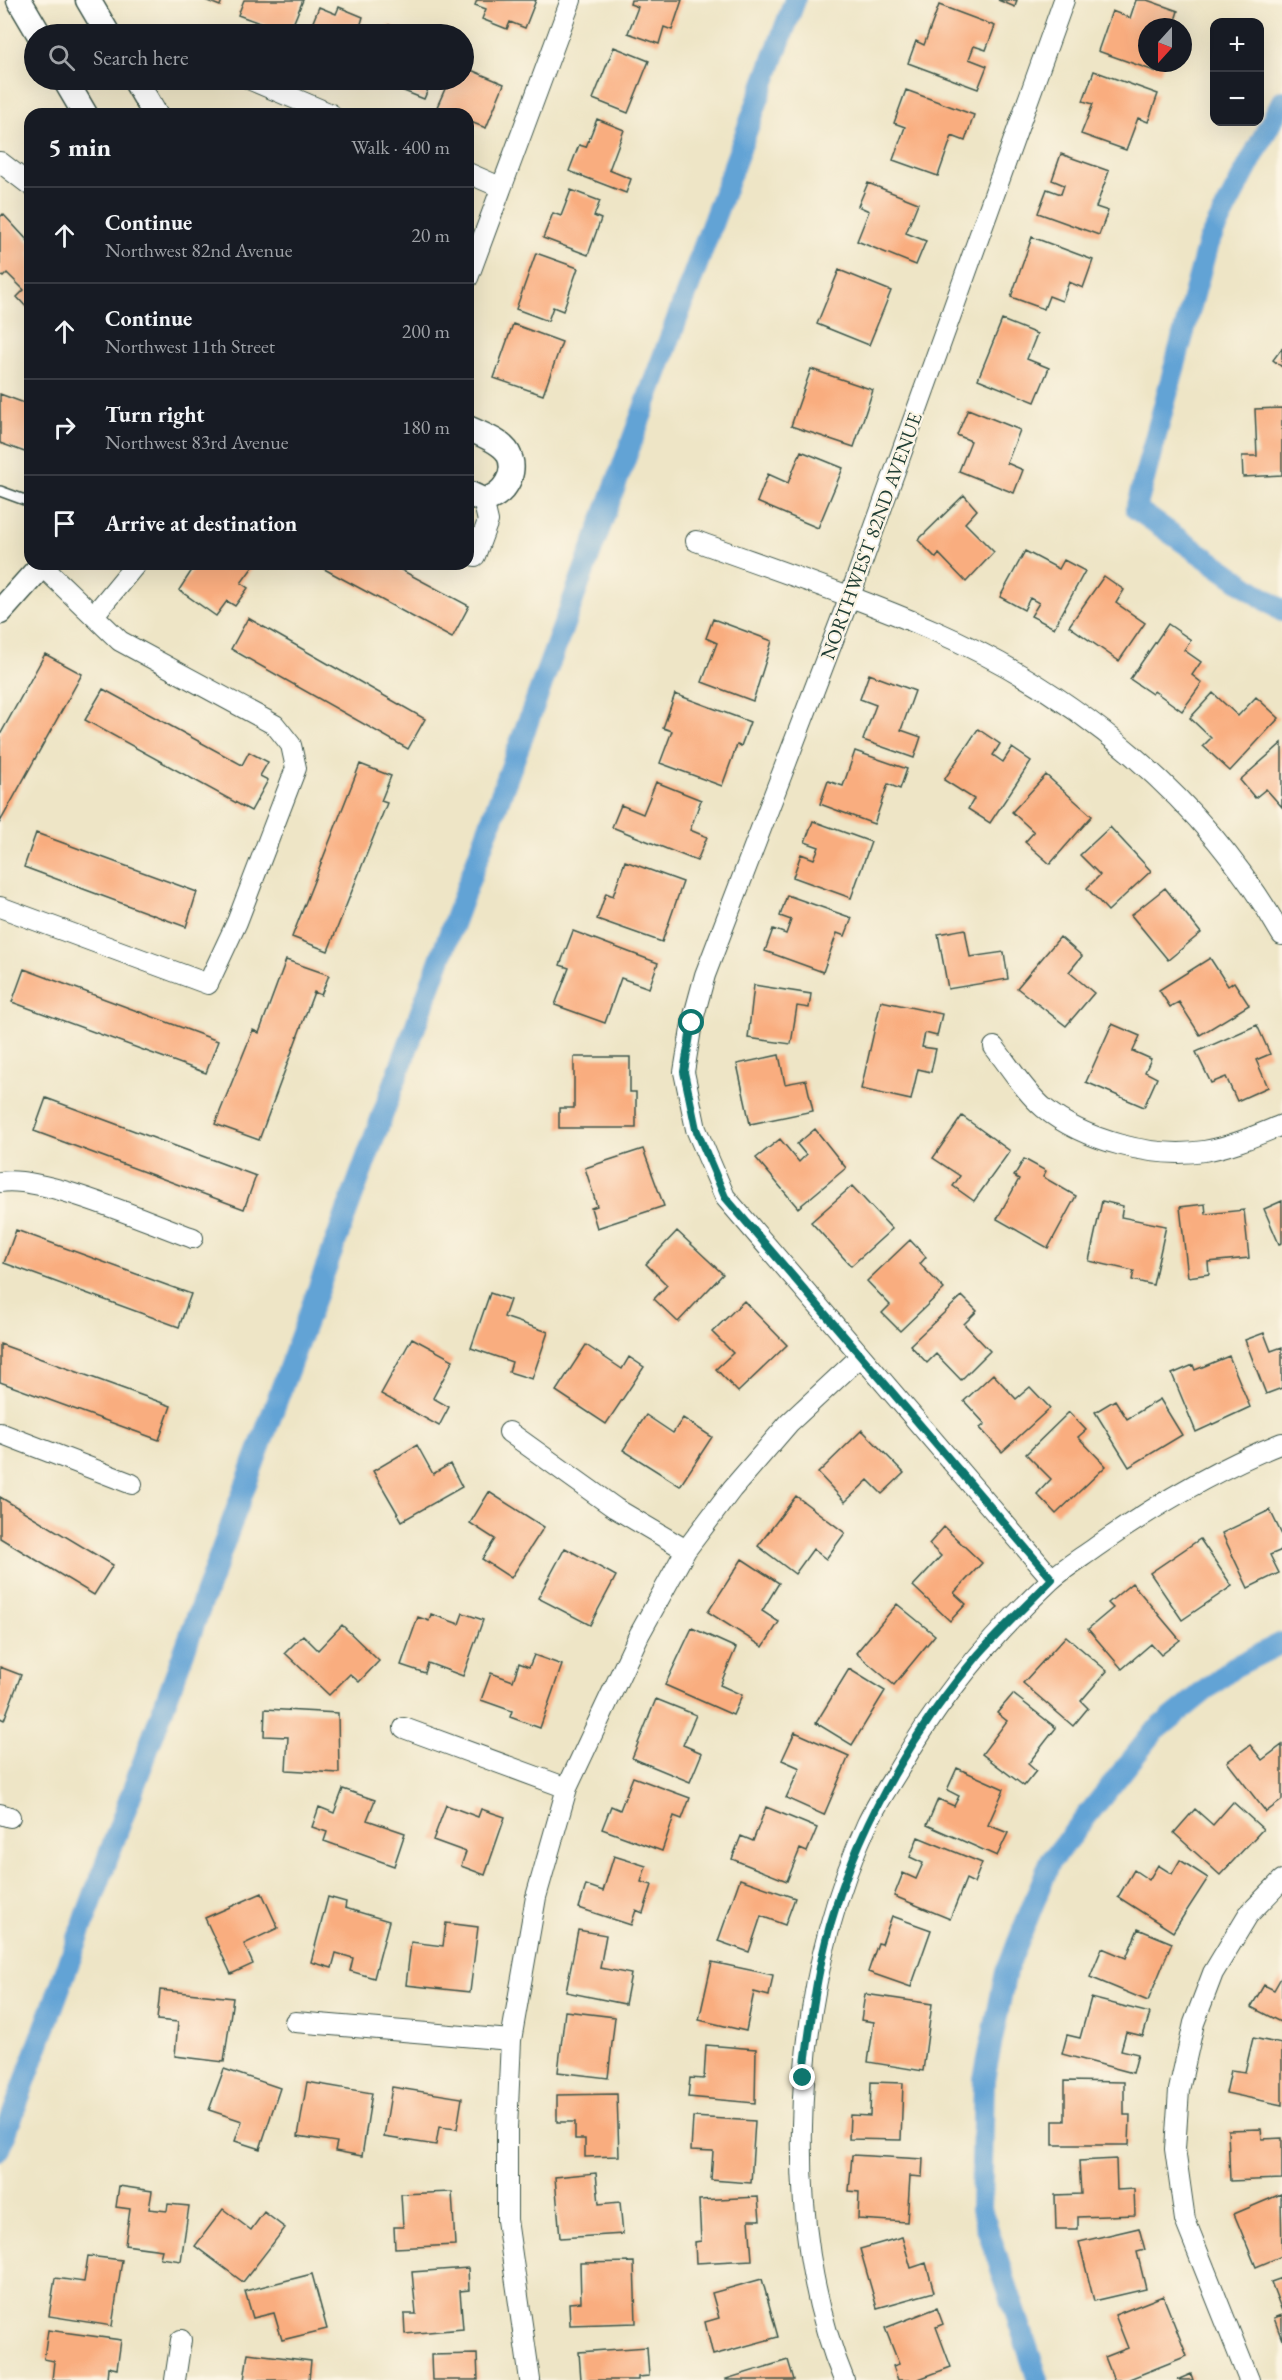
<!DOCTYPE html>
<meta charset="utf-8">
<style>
:root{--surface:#171b24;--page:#20242c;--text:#f1f3f6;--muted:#9ea1a6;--line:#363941}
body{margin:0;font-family:"EB Garamond",serif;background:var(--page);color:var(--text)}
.controls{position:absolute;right:18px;top:18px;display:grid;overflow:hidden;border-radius:12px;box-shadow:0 6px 24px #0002}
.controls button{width:54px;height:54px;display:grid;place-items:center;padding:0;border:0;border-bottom:2px solid var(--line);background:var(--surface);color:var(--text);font:30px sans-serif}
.compass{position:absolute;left:1138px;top:18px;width:54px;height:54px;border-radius:50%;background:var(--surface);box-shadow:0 6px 24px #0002;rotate:201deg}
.stop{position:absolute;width:18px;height:18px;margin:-14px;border:4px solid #0f766e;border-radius:50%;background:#fff}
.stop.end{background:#0f766e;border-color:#fff;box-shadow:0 2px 6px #0008}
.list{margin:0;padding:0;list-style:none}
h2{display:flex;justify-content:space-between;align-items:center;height:78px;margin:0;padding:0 24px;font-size:26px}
h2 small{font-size:20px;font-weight:400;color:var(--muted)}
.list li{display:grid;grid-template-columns:39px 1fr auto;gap:18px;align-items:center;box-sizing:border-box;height:96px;padding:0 24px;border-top:2px solid var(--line)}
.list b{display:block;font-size:22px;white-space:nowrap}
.list p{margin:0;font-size:20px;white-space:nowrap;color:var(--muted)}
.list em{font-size:20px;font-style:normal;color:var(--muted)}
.icon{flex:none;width:33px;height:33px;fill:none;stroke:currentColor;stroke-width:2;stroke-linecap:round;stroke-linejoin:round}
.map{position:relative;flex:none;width:1282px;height:2380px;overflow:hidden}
.search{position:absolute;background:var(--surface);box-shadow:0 6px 24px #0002;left:24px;top:24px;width:450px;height:66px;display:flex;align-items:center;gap:15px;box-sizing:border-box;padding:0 21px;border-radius:33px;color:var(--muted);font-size:22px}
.panel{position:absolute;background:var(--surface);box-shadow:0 6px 24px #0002;left:24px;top:108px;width:450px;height:462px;border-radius:18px}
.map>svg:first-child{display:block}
</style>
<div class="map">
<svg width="1282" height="2380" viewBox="0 0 1282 2380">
<rect width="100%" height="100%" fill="#fcf5e5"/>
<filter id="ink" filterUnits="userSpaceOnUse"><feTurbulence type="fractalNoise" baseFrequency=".0167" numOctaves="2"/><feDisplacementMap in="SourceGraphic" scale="12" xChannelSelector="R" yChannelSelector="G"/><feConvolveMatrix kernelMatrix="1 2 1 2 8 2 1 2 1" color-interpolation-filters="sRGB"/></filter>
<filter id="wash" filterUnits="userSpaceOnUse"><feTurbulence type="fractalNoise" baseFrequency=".008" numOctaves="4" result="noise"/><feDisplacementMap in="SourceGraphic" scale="24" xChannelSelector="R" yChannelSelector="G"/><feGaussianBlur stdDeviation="1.35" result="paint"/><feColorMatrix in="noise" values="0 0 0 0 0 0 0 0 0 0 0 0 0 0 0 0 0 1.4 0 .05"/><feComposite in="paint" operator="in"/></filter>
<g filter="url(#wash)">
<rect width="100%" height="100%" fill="#eee5c6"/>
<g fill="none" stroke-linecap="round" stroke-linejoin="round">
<path stroke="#62a3d5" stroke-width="22" d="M1282,101L1208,243L1136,509L1282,611
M0,2149L795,0
M1038,2380L981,2209L984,2079L1006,1972L1050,1862L1153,1733L1234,1667L1282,1643"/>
</g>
<g id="blocks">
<path fill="#f9ad7f" d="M205,0H222L220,6Z
M244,0H303L289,34L238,15Z
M477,0H536L525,28L510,22L507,29L482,19L486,9L475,5Z
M631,0H682L672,30L664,27L659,44L628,33L638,7L630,4Z
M998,0H1017L1015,7Z
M1136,0H1147L1178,11L1173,27H1147V63H1164L1160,73L1098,51L1112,11L1130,18Z
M939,5L995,26L986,50L974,46L969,59L987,66L978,89L908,63L916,41L924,45Z
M319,7L336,14L339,7L363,17L360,27L370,31L369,34H308Z
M389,25L412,34H385Z
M614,47L649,61L628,113L593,99Z
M464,67L504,84L486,128L468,121V114H452L437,107L449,80H464Z
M1094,71L1158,94L1148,122L1138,118L1126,150L1081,134L1093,104L1083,101Z
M376,80H432L424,99Z
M906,90L974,115L965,141L952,136L938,176L893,160L905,127L894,123Z
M597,119L624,130L609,170L631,179L626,193L569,171L579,145L586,147Z
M1061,154L1109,171L1096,207L1108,211L1099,235L1038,213L1047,189L1061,194L1064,185L1052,180Z
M868,183L918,203L906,233L926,241L916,265L857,241L869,211L858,206Z
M571,190L600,201L594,216L601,219L588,255L543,238L553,213L561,216Z
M3,214L30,243V311L17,297L24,290L7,273L3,277L0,275V217Z
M1032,237L1093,260L1083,288L1069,282L1062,301L1049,296L1044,309L1011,297Z
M536,253L578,268L563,311L553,307L548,321L516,309Z
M839,270L891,291L869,345L817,324Z
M1002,320L1037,334L1027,359L1049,368L1035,402L978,379Z
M513,324L562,342L543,395L494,378Z
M1282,348V367L1273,360Z
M811,369L873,390L854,447L791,426Z
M0,394L30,405V454L0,443Z
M1282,408V475L1243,477L1242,456H1257L1255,409Z
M968,409L1020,430L1007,463L1023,470L1014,493L959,471L971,441L957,435Z
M801,451L843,468L818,528L757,502L768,474L788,483Z
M964,495L977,510L965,523L994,552L966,582L939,554L936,558L918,540Z
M1025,551L1059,569L1064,560L1085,571L1054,628L1031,616L1039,603L1030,598L1024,610L1000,597Z
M196,564H255L241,583L248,588L235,606L227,601L216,616L179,590Z
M315,564H390L469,606L452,638Z
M1104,576L1124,590L1116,603L1145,623L1119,661L1069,626Z
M248,618L425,719L408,749L231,649Z
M713,619L772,641L753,701L702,682L717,643L706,638Z
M1168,624L1191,640L1184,650L1201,662L1192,675L1202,683L1182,711L1154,691L1152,694L1130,679Z
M45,654L82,674L0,822V735Z
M869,674L915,691L901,730L921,737L914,758L863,740L876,705L860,699Z
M103,689L242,765L249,752L268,762L260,776L268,780L251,811L85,720Z
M1213,693L1238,716L1256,697L1279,718L1230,771L1203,746L1211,738L1190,718Z
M675,694L750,722L741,746L737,745L722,786L660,763L672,731L663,728Z
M978,729L1000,744L993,755L1003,762L1012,748L1031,761L990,823L968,809L974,799L944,780Z
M1282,743V807L1266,789L1255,798L1240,780Z
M855,751L907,769L900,789L888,784L874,824L820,804L828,781L843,786Z
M360,764L391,776L381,801L387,803L328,951L292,937Z
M1046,775L1092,816L1050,864L1025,842L1034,832L1012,812Z
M656,782L701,800L690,830L707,837L697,861L612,827L621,805L643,814Z
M813,821L871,842L851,898L793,877L801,854L814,859L819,847L805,842Z
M1110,827L1151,871L1108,911L1087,888L1100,875L1080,855Z
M36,833L197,892L186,927L24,867Z
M625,861L683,882L662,942L597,919L606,893L613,896Z
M1165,888L1201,933L1168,960L1131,915Z
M787,895L852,918L845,936L837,933L823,972L765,951L773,929L786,934L791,920L780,916Z
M965,929L970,957L1004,952L1008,979L948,989L938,934Z
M573,931L658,963L649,988L621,978L605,1023L555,1005L569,968L560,965Z
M1060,937L1082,956L1069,972L1094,993L1066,1026L1017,988Z
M1210,958L1228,986L1234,982L1249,1005L1200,1035L1179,1002L1170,1007L1159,990Z
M286,960L329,975L321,995L314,992L259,1140L215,1124L253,1030L259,1033Z
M24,969L218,1041L206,1073L12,1002Z
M754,985L811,994L809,1008L797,1006L791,1044L748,1038Z
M881,1001L942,1014L937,1036L925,1033L922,1047L936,1049L931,1072L918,1069L911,1100L861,1089Z
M1112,1024L1140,1036L1133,1051L1151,1059L1145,1072L1157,1078L1144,1107L1086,1082Z
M1257,1025L1270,1054L1256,1060L1268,1087L1237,1101L1226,1077L1211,1083L1196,1052Z
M779,1055L785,1084L806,1080L813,1111L750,1124L737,1064Z
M574,1057H630V1092H636V1128H559V1108H574Z
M46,1098L256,1176L244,1209L34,1131Z
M962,1116L1010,1151L974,1201L953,1186L960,1176L933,1158Z
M815,1129L846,1168L798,1208L756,1158L780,1139L799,1162L806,1155L797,1144Z
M643,1149L664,1206L597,1228L591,1208L597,1206L585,1168Z
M1024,1159L1046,1171L1043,1177L1076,1196L1048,1248L997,1219L1019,1179L1014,1176Z
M852,1186L892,1229L851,1266L811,1222Z
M1102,1201L1123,1206L1121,1217L1166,1226L1153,1285L1132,1280L1134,1271L1089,1261Z
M1282,1201V1243L1279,1244L1264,1209Z
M1205,1204L1206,1214L1244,1210L1249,1258L1208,1262L1209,1274L1188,1277L1180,1207Z
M16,1230L191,1294L179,1327L4,1263Z
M677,1231L723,1274L678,1322L654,1299L667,1285L646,1264Z
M910,1240L926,1257L920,1264L944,1289L900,1331L882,1313L890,1305L867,1281Z
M490,1293L510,1300L504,1317L548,1332L532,1379L509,1372L512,1362L471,1348Z
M962,1296L977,1311L964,1324L990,1351L961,1380L936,1354L927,1363L910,1345Z
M744,1301L787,1345L738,1392L716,1369L733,1353L712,1332Z
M1264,1333L1271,1351L1282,1347V1388L1266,1394L1245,1340Z
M412,1338L453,1360L433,1398L449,1407L439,1426L381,1394Z
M0,1344L171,1406L159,1440L0,1382Z
M586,1345L622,1369L629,1357L644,1367L606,1424L556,1391Z
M1229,1356L1250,1407L1196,1432L1172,1374L1193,1365L1195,1370Z
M993,1374L1016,1399L1030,1387L1050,1408L1002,1452L980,1428L985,1424L964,1401Z
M1160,1399L1182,1435L1129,1467L1095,1412L1115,1400L1127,1419Z
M1069,1412L1086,1430L1078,1437L1106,1466L1056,1514L1037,1494L1051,1479L1026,1454Z
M646,1415L673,1433L683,1418L712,1437L680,1486L623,1450Z
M862,1430L904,1473L882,1494L868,1480L845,1502L818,1473Z
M417,1445L433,1474L450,1464L462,1487L402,1521L373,1471Z
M489,1492L544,1527L511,1578L482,1559L495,1539L470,1523Z
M796,1496L845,1533L826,1559L813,1549L795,1574L758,1546Z
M0,1497L113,1565L94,1595L0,1538Z
M1270,1510L1282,1535V1550L1270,1555L1279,1573L1248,1588L1222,1533Z
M944,1527L982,1563L954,1593L966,1604L950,1621L913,1586L941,1556L929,1544Z
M1200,1539L1232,1586L1182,1620L1150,1573Z
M565,1548L616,1576L590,1625L538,1598Z
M742,1559L779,1583L762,1611L779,1622L763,1647L708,1612Z
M1132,1583L1180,1640L1161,1655L1151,1644L1122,1669L1088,1629L1113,1608L1108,1603Z
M897,1604L935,1635L894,1685L856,1653Z
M463,1613L483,1620L463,1676L428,1663L425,1673L401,1665L418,1617L429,1621L431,1614L459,1624Z
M342,1625L379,1661L359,1682L350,1674L329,1695L285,1653L303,1635L318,1650Z
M692,1628L736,1648L720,1685L742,1695L733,1715L665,1685Z
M1066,1636L1107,1671L1081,1701L1088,1708L1073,1726L1023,1683Z
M534,1655L562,1665L540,1728L510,1717L512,1711L481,1700L491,1673L513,1681L519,1663L529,1667Z
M0,1667L21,1675L4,1720L0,1718Z
M849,1669L885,1691L852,1745L816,1723Z
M1013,1694L1056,1728L1028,1764L1036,1771L1024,1786L982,1754L1007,1721L997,1713Z
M656,1699L696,1715L683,1745L702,1753L690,1782L632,1758Z
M265,1709L338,1713L339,1773L286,1770L288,1737L264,1736Z
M795,1732L849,1756L824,1815L786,1798L800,1768L782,1760Z
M1250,1745L1262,1760L1282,1745V1800L1266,1812L1227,1762Z
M957,1768L1004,1789L988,1825L1008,1833L997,1856L927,1825L938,1799L954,1806L959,1796L947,1790Z
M633,1777L690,1798L682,1819L674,1816L662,1851L602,1829L611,1806L620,1810Z
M343,1789L375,1800L367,1820L405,1833L394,1866L324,1841L327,1832L312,1827L319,1807L334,1813Z
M1233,1802L1263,1829L1220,1875L1174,1833L1195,1809L1213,1825Z
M446,1805L478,1817L481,1809L505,1817L485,1875L461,1866L466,1852L433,1840Z
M766,1807L817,1828L807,1852L800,1849L787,1881L732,1859L741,1836L753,1841Z
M918,1837L982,1863L974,1883L966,1879L950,1919L894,1896L903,1873L916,1879L923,1863L910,1857Z
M614,1856L646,1866L641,1882L652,1885L643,1913L636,1910L631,1925L579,1908L586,1885L603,1891Z
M1180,1860L1208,1878L1173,1932L1118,1897L1134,1870L1149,1880L1158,1865L1172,1874Z
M740,1879L795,1898L785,1925L761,1916L749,1952L718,1941Z
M262,1893L278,1928L244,1944L253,1964L231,1974L205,1918Z
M328,1897L346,1902L345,1908L389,1921L374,1978L350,1971L353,1958L336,1953L332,1968L311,1962Z
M892,1916L931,1930L911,1987L868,1972L878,1943L882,1944Z
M446,1923L478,1927L470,1992L406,1985L411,1942L443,1946Z
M1138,1929L1172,1943L1148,2001L1090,1977L1102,1948L1126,1958Z
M578,1930L606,1935L600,1968L631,1974L625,2004L566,1992Z
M712,1962L773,1975L769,1996L754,1992L746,2031L699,2020Z
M1282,1976V2023L1251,2007L1264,1985L1274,1990Z
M160,1990L233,1998L224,2062L175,2056L178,2022L157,2020Z
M865,1994L932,2004L923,2071L868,2062L874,2022L861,2020Z
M1091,1998L1150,2013L1143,2036L1126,2032L1121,2050L1138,2054L1133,2073L1062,2054L1067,2035L1080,2038Z
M565,2011L615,2017L608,2078L558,2072Z
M1253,2038L1282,2044V2105L1226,2093L1231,2070L1245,2072Z
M706,2045L756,2049L755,2103L688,2097L690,2078L704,2079Z
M224,2069L280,2088L260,2149L235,2141L242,2121L209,2110Z
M1065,2081L1124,2082V2115H1130L1129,2145H1053V2121H1065Z
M307,2082L372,2093L362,2156L335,2151L337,2142L298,2136Z
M871,2082L903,2083L901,2140L849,2139L850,2115L870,2116Z
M392,2087L462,2098L457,2129L439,2127L436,2145L384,2137Z
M617,2094L619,2156L585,2157V2139H575V2122H557V2095Z
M693,2117L755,2121L751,2183L711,2180L713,2151L691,2150Z
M1261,2129L1262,2139L1282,2138V2179L1230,2181L1228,2130Z
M852,2155L923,2159L922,2177L910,2176L907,2222L858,2219L859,2192L849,2191Z
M1116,2159L1117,2190L1134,2189L1135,2215L1078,2217V2229H1056L1055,2195L1081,2194L1079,2161Z
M596,2173L599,2204L620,2202L623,2234L560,2238L555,2177Z
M119,2186L152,2191L149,2209L167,2211L168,2204L189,2206L181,2261L160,2258L162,2250L125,2245L130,2209L116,2207Z
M452,2192L455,2245L395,2248L394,2227H403L401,2194Z
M1281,2194L1282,2256L1256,2267L1234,2214Z
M758,2197L760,2220H749L752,2260L696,2263L695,2242L701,2241L699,2200Z
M223,2209L251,2230L264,2212L285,2228L243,2282L195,2246Z
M1139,2228L1145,2250L1137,2252L1146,2289L1094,2301L1079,2242Z
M902,2237L911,2268L926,2263L934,2292L877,2308L860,2249Z
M88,2256L122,2260L112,2326L49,2316L55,2278L84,2282Z
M634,2262L636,2323L570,2325L569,2303L581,2302L580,2263Z
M468,2268L469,2290L460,2291L463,2329L405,2334L404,2314H416L412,2272Z
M312,2274L327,2329L282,2340L274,2313L253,2318L245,2291Z
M1282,2278V2311L1271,2282Z
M762,2279L778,2337L713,2355L705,2322L719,2318L712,2293Z
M1163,2296L1187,2356L1127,2380H1114L1105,2357L1128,2348L1115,2315Z
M937,2308L943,2324L936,2327L951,2367L916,2380H898L893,2366L899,2364L885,2328Z
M1282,2315V2340L1274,2318Z
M48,2330L121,2340L117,2369L108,2367L107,2380H52L54,2361L44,2359Z
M647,2347L649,2376L638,2377V2380H581L579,2352Z
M248,2353L311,2361L309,2380H244Z
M477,2354L478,2380H432L431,2355Z
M788,2360L794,2380H727L726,2379Z
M1191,2374L1193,2380H1177Z"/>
</g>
</g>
<g filter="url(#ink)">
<use href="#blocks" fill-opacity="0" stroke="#3e564a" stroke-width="1.5"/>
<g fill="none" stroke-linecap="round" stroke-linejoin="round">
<defs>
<path id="service" d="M0,491L30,502"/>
<path id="minor" d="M251,80L331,114
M0,162L30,185
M468,173L500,187
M468,278L571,0
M696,541C776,570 857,597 935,631C1077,693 1205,800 1282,935
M468,554L475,556L488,521L483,500
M94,615L136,564
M0,907L208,984L237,922L296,768L291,745L275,725L120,641L42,566
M994,1047C1010,1067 1025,1092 1044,1108C1083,1140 1153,1159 1204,1151C1230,1147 1257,1135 1282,1125
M0,1182C44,1175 147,1222 193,1238
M509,1432L615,1508L686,1550
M0,1433L132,1484
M1052,1579L725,1197L696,1129L684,1072L692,1023L705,975L850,596L1064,0
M404,1728L567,1788
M0,1814L10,1817
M295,2022L511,2040
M175,2380L181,2340
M530,2380L507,2220V2129L511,2040L536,1897L567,1788L639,1635L686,1550L732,1489L789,1423L861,1356
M844,2380C811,2301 800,2210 802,2126C804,2023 824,1918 867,1824C876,1805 888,1787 899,1769C939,1699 991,1636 1050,1581C1064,1568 1081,1558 1096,1547C1154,1506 1216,1469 1282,1443
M1249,2380L1185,2220L1175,2149L1179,2090L1194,2023L1213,1973L1248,1915L1282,1880"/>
<path id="tertiary" d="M19,0L39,34
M88,0L108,34
M65,80L85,114
M135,80L155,114
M468,428C480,434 501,441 508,453C519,473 503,497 483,500L468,493
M0,612L43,564"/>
</defs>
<use href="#service" stroke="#3e564a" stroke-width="12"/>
<use href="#minor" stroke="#3e564a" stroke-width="22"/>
<use href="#tertiary" stroke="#3e564a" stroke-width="27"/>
<use href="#service" stroke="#fff" stroke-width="9"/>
<use href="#minor" stroke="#fff" stroke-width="20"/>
<use href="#tertiary" stroke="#fff" stroke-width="24"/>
</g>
</g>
<g fill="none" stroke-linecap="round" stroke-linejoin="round" filter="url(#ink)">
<path stroke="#0f766e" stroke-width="8" d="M692,1023L684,1072L696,1129L725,1197L1052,1579C1028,1604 1002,1628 979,1654C916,1727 864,1817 835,1909C817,1964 811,2022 803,2078"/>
</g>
<g text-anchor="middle" stroke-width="4.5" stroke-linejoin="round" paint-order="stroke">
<g font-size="20" fill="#1f3d34" stroke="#fcf5e5">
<text transform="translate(871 536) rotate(-70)" y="7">NORTHWEST 82ND AVENUE</text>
</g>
</g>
</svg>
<div class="controls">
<button>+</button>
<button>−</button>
</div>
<svg class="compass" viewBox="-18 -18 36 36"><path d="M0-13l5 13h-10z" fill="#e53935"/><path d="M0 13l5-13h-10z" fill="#9ea1a6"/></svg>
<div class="stop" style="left:692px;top:1023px"></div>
<div class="stop end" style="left:803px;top:2078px"></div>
<div class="search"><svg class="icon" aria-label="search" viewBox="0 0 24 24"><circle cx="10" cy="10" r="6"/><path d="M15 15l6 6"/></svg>Search here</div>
<section class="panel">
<h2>5 min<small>Walk · 400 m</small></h2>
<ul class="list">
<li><svg class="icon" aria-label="ahead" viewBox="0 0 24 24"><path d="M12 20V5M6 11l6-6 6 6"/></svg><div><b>Continue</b><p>Northwest 82nd Avenue</p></div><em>20 m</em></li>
<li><svg class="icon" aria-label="ahead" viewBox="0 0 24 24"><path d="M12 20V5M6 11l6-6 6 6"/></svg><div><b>Continue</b><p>Northwest 11th Street</p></div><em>200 m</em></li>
<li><svg class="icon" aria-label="right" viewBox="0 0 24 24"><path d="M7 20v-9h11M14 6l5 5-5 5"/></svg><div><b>Turn right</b><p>Northwest 83rd Avenue</p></div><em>180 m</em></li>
<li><svg class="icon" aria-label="arrive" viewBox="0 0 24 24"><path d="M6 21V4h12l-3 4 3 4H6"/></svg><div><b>Arrive at destination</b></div></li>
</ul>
</section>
</div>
